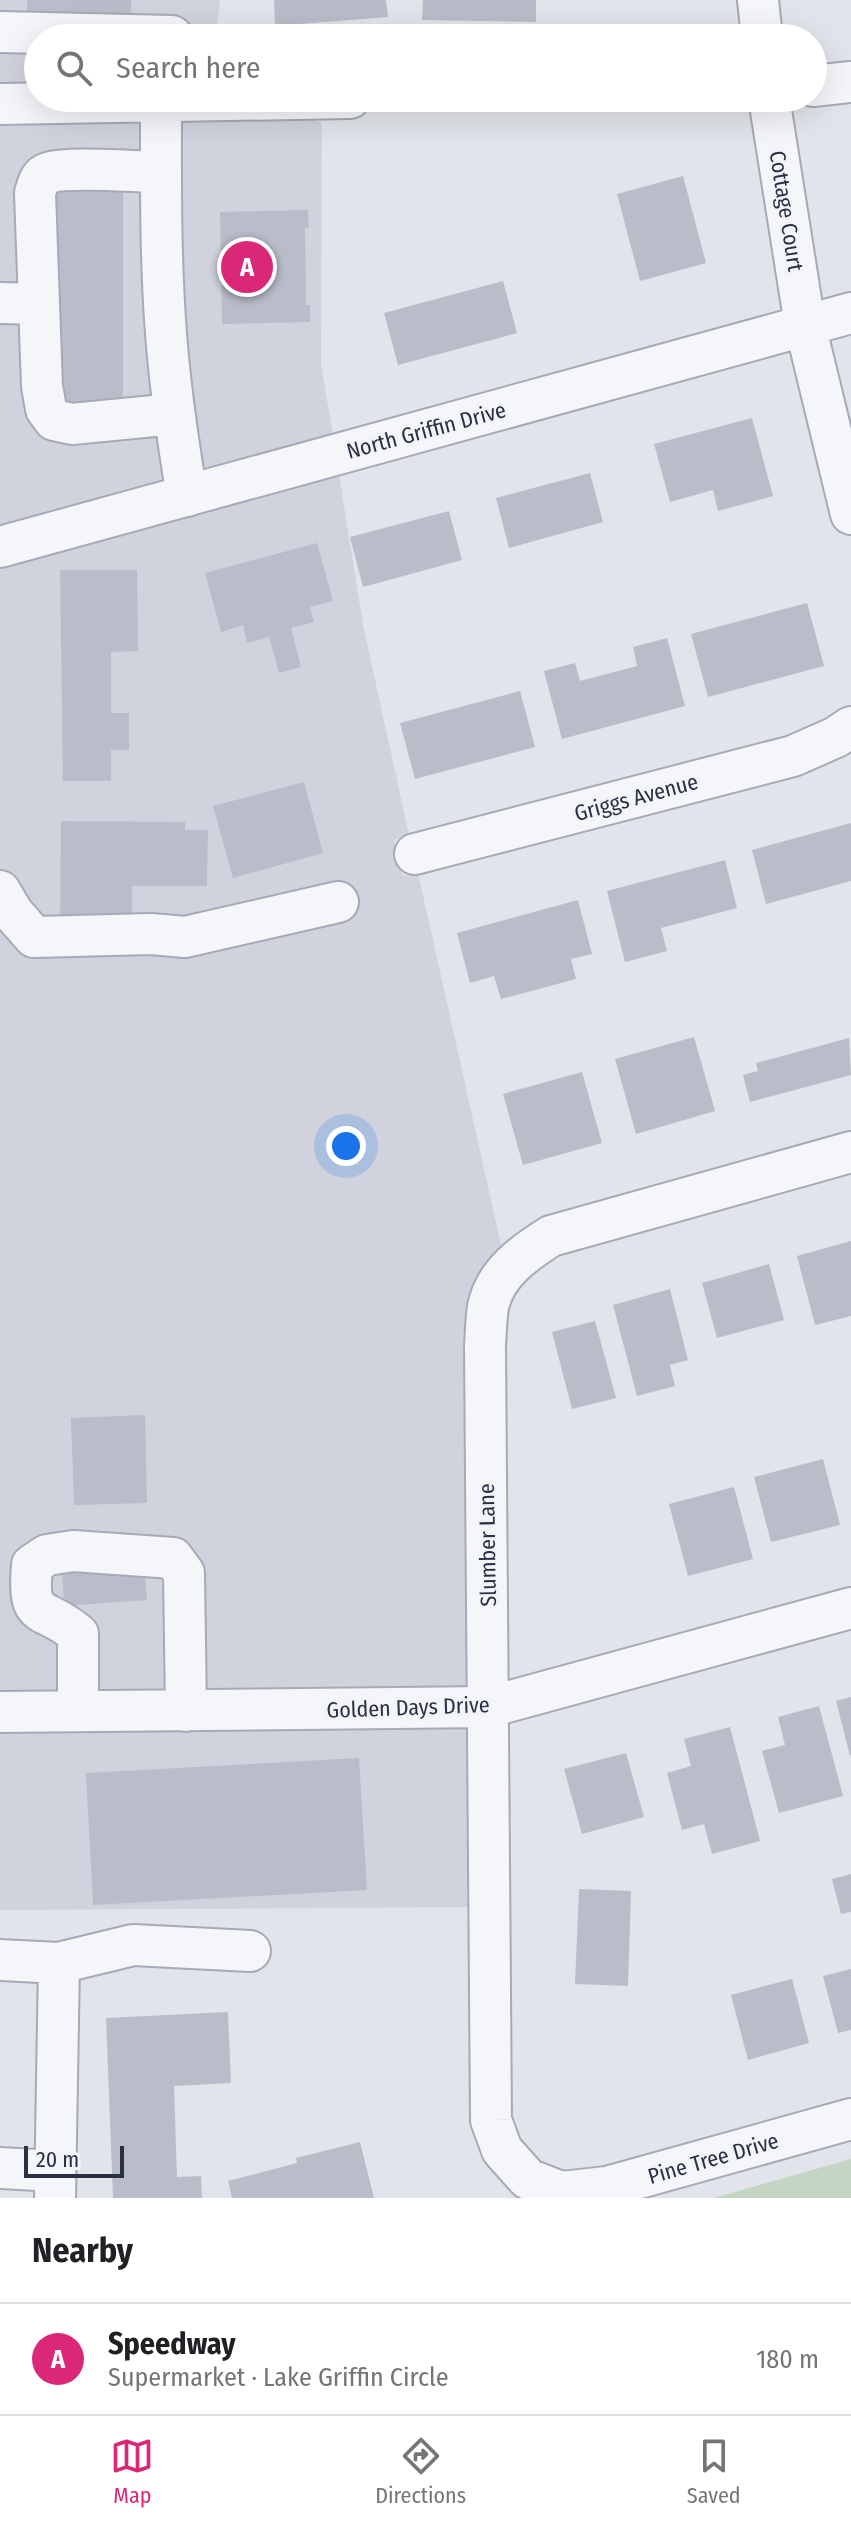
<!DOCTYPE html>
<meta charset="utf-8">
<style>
:root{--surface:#fff;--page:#f6f6f6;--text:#202124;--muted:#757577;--line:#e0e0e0;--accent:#db2777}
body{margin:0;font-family:"Fira Sans Condensed",sans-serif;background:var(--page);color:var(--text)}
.scale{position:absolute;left:24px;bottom:20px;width:100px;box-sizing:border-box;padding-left:8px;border:4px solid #293044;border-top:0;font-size:22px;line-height:28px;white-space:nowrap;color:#293044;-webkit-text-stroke:6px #f2f4f8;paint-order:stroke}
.you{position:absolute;left:346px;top:1146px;width:28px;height:28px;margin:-20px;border:6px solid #fff;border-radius:50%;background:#1a73e8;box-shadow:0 0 0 12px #1a73e833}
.badge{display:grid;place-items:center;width:52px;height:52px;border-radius:50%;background:var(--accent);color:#fff;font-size:26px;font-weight:700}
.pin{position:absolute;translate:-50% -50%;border:4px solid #fff;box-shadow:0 2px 8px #0006}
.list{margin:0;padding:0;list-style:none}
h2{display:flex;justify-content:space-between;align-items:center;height:104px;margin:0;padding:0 32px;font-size:34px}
h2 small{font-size:26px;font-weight:400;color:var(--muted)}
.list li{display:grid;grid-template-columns:52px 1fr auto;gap:24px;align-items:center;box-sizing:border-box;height:112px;padding:0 32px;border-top:2px solid var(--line)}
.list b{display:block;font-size:30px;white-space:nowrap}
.list p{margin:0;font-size:26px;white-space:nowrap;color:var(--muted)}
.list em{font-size:26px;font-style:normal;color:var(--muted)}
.icon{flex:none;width:44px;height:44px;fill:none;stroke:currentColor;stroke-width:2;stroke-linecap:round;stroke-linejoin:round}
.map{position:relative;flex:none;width:851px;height:2198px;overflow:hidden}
.search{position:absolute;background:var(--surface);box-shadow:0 8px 32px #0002;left:24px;right:24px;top:24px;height:88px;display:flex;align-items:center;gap:20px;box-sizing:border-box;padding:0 28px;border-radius:44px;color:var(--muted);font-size:30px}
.sheet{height:216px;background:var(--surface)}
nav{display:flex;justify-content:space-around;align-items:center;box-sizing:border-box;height:112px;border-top:2px solid var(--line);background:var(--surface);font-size:22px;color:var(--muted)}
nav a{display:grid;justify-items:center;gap:4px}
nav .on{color:var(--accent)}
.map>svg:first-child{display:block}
</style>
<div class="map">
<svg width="851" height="2198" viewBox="0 0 851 2198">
<rect width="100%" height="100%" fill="#e2e4eb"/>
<path fill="#d0d3dd" d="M0,0H220L216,38H38V84L0,85Z
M311,118L322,123L321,365L333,435L0,528V123Z
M339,474L363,625L409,835L394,840L403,876L418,873L502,1249L471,1688L0,1693V568Z
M472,1727L473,1907L0,1910V1731Z"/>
<path fill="#c5d5c3" d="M851,2159V2198H714Z"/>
<path fill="#b9bdc9" d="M27,0H131V22L27,24Z
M274,0H386L388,17L275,26Z
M423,0H536V22L422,20Z
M683,176L706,263L640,281L617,194Z
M57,192H123V404L57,403Z
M308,210L309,228H305L306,305H310V322L222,324L220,212Z
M503,281L517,333L398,365L384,313Z
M752,418L773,496L718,511L713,490L670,502L654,444Z
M590,473L603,522L509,548L496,498Z
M449,511L462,560L363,587L350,537Z
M317,543L333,601L310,607L314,622L291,628L301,667L279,673L269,637L247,643L243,625L221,632L205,573Z
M60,570H137L138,651L111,652V713H129V750H111V781H63Z
M807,603L824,666L708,697L691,634Z
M667,638L685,706L562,739L544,671L575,663L580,681L637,666L633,647Z
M520,691L535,747L415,779L400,723Z
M304,782L323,853L233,878L213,806Z
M61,821L185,822V830H208L207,886H132V924H60Z
M851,823V881L766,904L752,850Z
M725,860L737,908L661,928L667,951L625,962L607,891Z
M578,900L592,954L571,959L576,979L501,999L494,976L470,983L457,933Z
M694,1037L715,1111L636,1134L615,1059Z
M849,1038L851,1075L750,1102L743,1075L758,1071L756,1063Z
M582,1072L602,1143L523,1165L503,1094Z
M851,1241V1316L815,1325L797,1256Z
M769,1264L784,1320L717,1338L702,1283Z
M670,1289L688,1360L670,1365L675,1386L637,1396L613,1305Z
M595,1321L616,1398L572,1409L552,1332Z
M145,1415L147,1503L74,1505L71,1418Z
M823,1459L840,1525L771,1542L754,1477Z
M734,1487L753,1559L688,1576L669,1504Z
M144,1564L147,1600L64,1606L62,1570Z
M851,1697V1755L850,1756L836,1701Z
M819,1706L843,1796L779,1813L762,1751L785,1745L778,1717Z
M730,1727L760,1841L712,1854L704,1824L682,1830L667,1773L691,1766L684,1739Z
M626,1753L644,1817L582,1834L564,1769Z
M359,1758L367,1890L93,1905L86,1773Z
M851,1874V1912L841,1914L832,1879Z
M579,1889L631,1891L628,1986L575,1984Z
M851,1969V2030L838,2033L823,1976Z
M792,1979L809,2043L748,2060L731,1995Z
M228,2012L231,2083L174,2086L177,2177L201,2176L202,2198H113L106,2018Z
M360,2142L374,2198H232L228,2181L297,2163L296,2158Z"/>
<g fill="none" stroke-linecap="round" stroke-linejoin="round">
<defs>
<path id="minor" d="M758,0L762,38
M0,32L172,36
M813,86L851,82
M769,98L805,325L851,514
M161,101C161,178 160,256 166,333C170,388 178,442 187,496
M0,104L350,98
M161,172C136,172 68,166 48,173C39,176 38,184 35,193L42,386L46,409L54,420L72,424L174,414
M0,303L39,304
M0,547L851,313
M415,854L793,756L836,737L851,727
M0,891L13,913L34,937L151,934L185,937L338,902
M851,1152L551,1236C524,1253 495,1273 488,1307C486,1319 486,1333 485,1346L491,2120L502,2150L528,2179L561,2192L607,2187L851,2119
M78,1711V1634C41,1603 27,1624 32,1565L47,1555L73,1551L173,1558L184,1573L186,1711
M0,1712L489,1707L851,1608
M0,1960L59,1963L133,1945L250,1951
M0,2168L55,2171
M55,2198L59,1963"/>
</defs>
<use href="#minor" stroke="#a7aab6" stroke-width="44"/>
<use href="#minor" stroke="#f5f6f9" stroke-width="40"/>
</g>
<g text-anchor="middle" stroke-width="6" stroke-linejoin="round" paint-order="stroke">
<g font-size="22" fill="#293044" stroke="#f2f4f8">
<text transform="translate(787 211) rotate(81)" y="8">Cottage Court</text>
<text transform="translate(426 430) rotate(-15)" y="8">North Griffin Drive</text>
<text transform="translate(636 797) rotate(-15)" y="8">Griggs Avenue</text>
<text transform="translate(487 1545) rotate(-91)" y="8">Slumber Lane</text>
<text transform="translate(408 1707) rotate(-2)" y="8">Golden Days Drive</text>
<text transform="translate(713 2158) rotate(-16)" y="8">Pine Tree Drive</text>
</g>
</g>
</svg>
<div class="scale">20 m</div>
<div class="you"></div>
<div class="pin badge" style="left:247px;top:267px">A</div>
<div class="search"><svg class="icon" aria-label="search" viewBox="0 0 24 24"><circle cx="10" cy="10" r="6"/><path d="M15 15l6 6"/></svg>Search here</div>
</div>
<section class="sheet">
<h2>Nearby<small></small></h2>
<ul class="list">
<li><span class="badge">A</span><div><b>Speedway</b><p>Supermarket · Lake Griffin Circle</p></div><em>180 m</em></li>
</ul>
</section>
<nav>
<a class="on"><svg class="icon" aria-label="map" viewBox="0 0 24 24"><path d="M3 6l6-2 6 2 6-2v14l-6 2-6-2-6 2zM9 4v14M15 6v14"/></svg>Map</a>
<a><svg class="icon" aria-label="directions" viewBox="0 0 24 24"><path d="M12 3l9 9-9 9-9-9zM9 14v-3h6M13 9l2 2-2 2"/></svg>Directions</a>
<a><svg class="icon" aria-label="saved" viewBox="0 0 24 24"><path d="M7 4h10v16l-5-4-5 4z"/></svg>Saved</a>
</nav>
